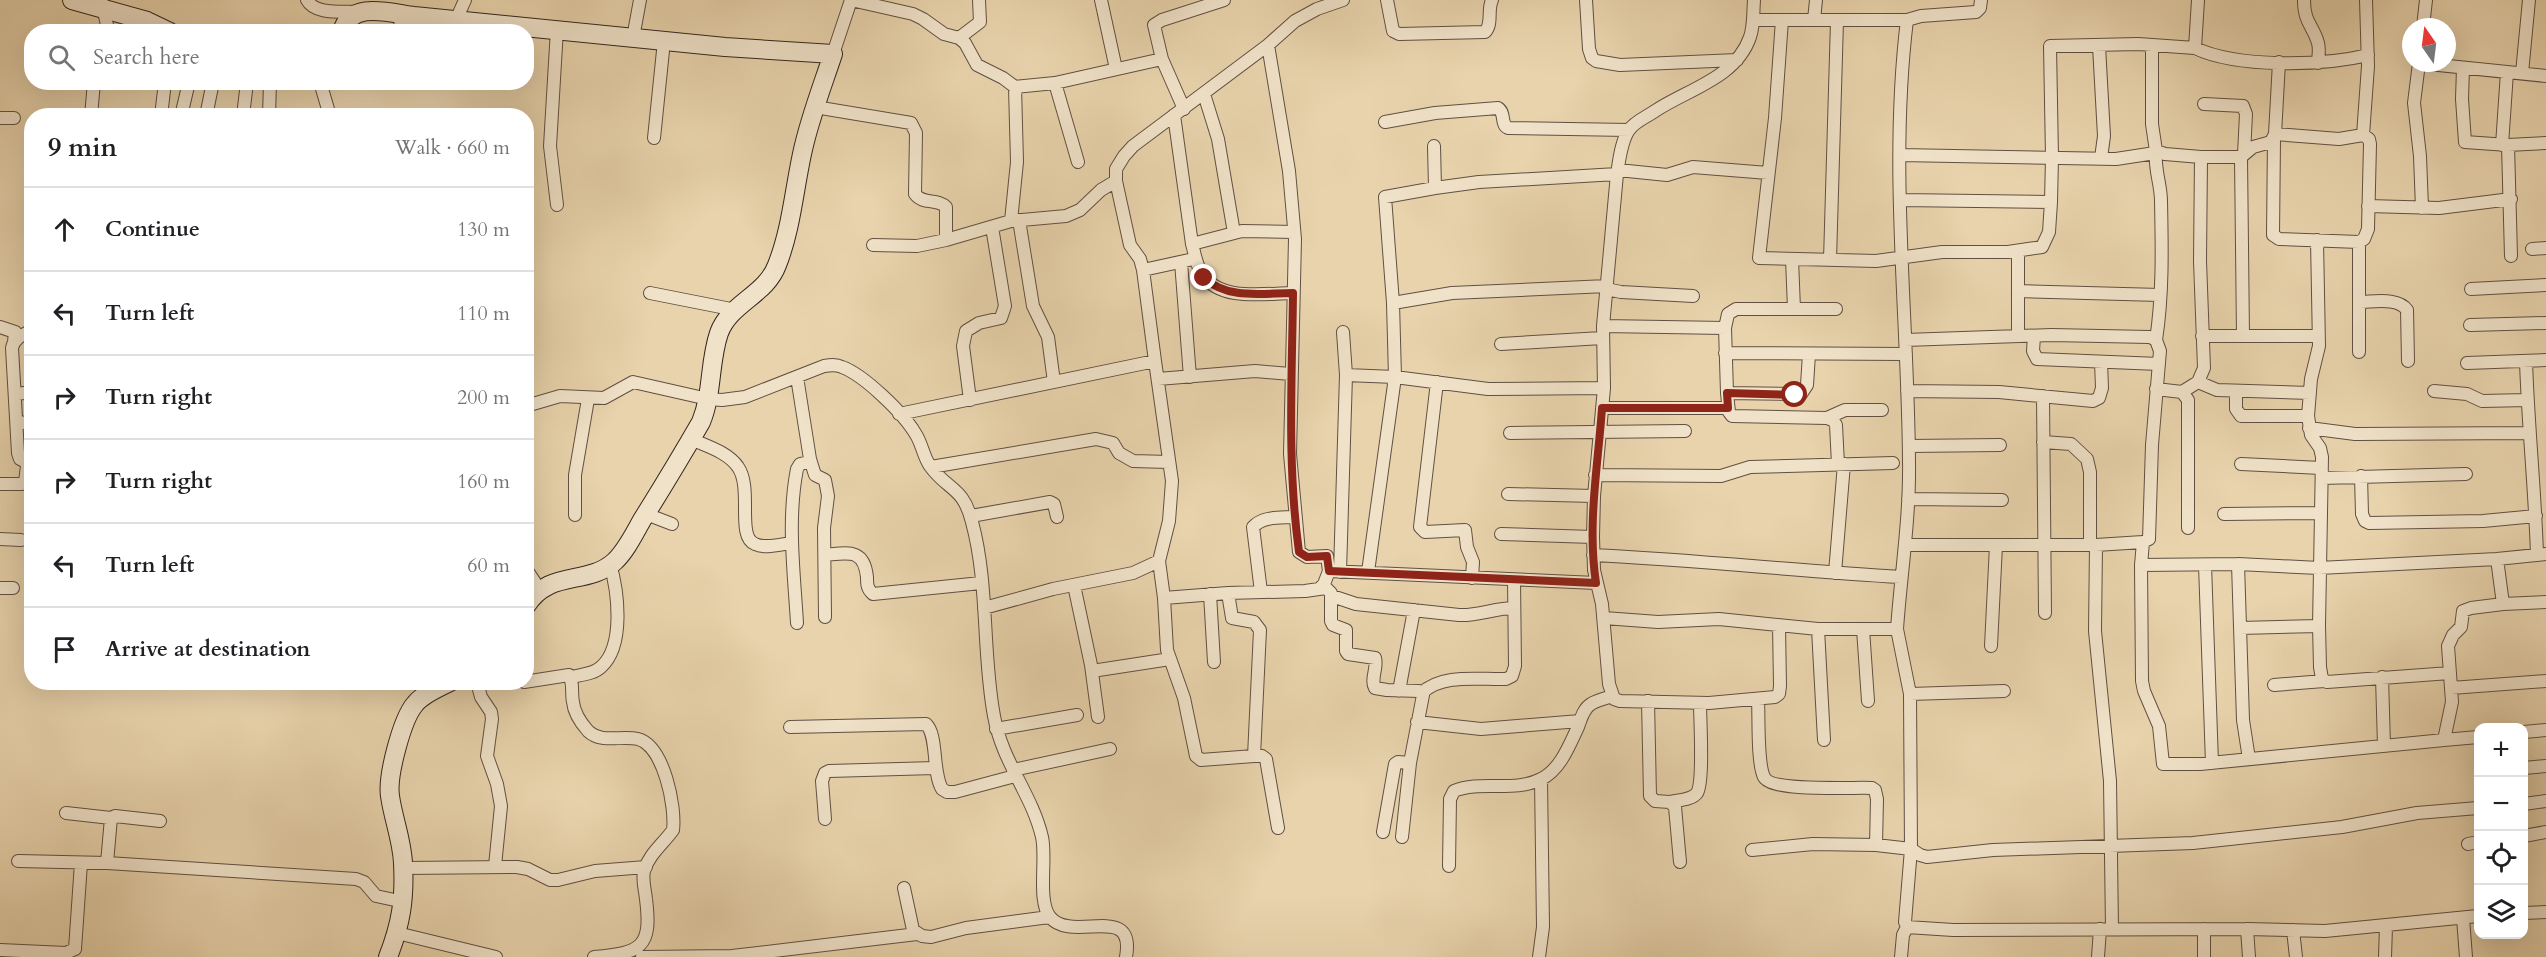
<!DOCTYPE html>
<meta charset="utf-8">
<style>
:root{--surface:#fff;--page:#f6f6f6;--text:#202124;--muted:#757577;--line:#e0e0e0}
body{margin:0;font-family:Cardo,serif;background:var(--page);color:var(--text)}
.controls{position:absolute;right:18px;bottom:18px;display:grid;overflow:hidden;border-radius:12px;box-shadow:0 6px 24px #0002}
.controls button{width:54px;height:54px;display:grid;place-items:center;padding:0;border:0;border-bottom:2px solid var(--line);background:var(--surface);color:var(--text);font:30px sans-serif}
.compass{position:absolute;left:2402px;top:18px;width:54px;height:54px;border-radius:50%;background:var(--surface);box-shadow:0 6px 24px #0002;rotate:346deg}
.stop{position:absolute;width:18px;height:18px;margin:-14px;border:4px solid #8f2418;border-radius:50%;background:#fff}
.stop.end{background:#8f2418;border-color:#fff;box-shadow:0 2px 6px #0008}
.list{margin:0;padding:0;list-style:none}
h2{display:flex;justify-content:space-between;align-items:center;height:78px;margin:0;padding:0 24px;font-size:26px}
h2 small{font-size:20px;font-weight:400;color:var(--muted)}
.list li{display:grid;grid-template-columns:39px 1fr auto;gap:18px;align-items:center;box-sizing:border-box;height:84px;padding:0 24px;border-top:2px solid var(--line)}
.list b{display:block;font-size:22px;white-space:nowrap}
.list em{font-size:20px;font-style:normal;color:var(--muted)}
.icon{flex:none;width:33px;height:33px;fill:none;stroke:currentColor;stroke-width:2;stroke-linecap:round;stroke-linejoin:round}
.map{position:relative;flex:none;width:2546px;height:957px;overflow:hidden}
.search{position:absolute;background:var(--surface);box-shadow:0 6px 24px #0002;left:24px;top:24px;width:510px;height:66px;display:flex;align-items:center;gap:15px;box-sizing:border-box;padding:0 21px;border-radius:24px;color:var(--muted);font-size:22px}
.panel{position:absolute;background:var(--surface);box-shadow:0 6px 24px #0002;left:24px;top:108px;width:510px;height:582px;border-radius:24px}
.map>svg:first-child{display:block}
</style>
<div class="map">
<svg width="2546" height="957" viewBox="0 0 2546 957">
<rect width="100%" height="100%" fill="#e8d3ac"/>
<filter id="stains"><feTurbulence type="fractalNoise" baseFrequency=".00333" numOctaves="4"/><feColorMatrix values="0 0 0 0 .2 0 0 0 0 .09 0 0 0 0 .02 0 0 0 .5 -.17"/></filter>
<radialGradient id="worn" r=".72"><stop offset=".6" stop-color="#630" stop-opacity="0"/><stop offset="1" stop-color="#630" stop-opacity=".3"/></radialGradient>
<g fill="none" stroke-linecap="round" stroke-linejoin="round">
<defs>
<path id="street" d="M307,0C315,15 342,11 357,12
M1101,0L1116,69
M1387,0L1393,31L1399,34L1485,32C1493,24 1487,10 1492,0
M1586,0L1589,49L1592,58L1596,61L1620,65L1737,60
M1754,0C1753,12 1754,26 1750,37C1736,78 1688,89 1655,111C1648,116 1634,122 1629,130C1621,141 1619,162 1617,174L1603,326L1604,388L1594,496L1593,537L1594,570L1602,604L1609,684L1614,699L1620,701L1709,703L1775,697L1779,694L1780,686L1779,625
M2304,0C2304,23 2313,25 2318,43C2320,50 2318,57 2318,63
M102,3L107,25L106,32
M456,20L465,0
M1782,20L1775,118L1759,258L1876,261L1942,252H2008L2042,247L2049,232L2051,202L2052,157L2050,46L2138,44L2195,48L2198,0
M1814,20L1816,0
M1907,20L1921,16L1976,12L1980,8L1981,0
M2423,27L2426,0
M399,32L402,14
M633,38L640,0
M959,38L980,22L979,0
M1268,45L1289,171L1295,239L1290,454L1299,552L1307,557L1327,556L1329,571
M2152,45V124L2156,151L2165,154L2201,157L2200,261L2204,368L2198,382L2182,392
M2099,46L2104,136L2101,158
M2195,48C2237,68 2323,66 2368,55
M833,54L851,0L913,14L923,19L944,34L959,38L965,43L977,65L1003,78L1015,87L1055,83L1162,59
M2419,63L2414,103L2420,156L2422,208
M2419,63L2546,76
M2463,68L2462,99L2465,142L2508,145L2546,143
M2522,73L2529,0
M320,82L330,116
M1055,83L1078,162
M1204,94L1218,139L1234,233
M2204,104L2243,106L2246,114L2244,154
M815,107L911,123L916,133L915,194C923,205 937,198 946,207V240
M1184,109L1162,59L1154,25L1162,20L1224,0
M1174,115L1192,244C1195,254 1196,266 1203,275C1221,302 1266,293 1293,293
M91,116L94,82
M161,116L165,82
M181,116L189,82
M206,116L213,82
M243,116L247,82
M269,116L270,82
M0,118H14
M1385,122L1435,113L1498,108C1506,113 1500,124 1508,128L1629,130
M2275,134L2279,62
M654,138L664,41
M2274,139L2273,235L2279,239L2359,242L2364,239L2368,229L2370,144L2369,139L2363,135
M2502,145L2507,72
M2508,145L2511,256
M1434,146L1435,188L1385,197L1393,303L1452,293L1607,286L1611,290L1621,292L1693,296
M2156,151C2154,169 2161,184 2161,201C2162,247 2163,295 2156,340
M1900,155L2116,159L2155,153
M2201,157H2241
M1618,170L1667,175L1693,167L1768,173
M1435,188L1479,182L1617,174
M1901,200L2051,202
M557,205L550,146L557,29
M2368,206L2439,208L2511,199
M1019,220L1033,306L1048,337L1054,382
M1011,221L1017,162L1015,87
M2317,240L2319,346L2311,379L2308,416L2311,435L2320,448L2322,457L2319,626L2320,667L2322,679L2327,682L2450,673
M2359,242V352
M1192,244L1242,231L1294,232
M873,245L917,246L946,240L1011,221L1066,216L1080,210L1101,190L1116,181
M2532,249L2546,248
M1792,259L1794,309
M1830,260L1837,21
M1181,262L1190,377
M1143,270L1189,260
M2471,289L2546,285
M2018,291L2160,295
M650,293L736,310
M2359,302C2374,302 2398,297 2407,310L2408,361
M2470,325L2546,323
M1603,326L1725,328L1727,393L1801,394L1807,385L1809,354
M0,327L15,332L14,342
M1725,328L1728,314L1736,309H1836
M1343,332L1346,375L1395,377L1488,389L1604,388
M2018,336V251
M2034,336L2033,351L2037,359L2159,364
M2202,336H2318
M2243,336L2241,157L2253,147L2271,142L2275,134L2339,139L2363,135L2368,66L2366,0
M1501,344L1602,338
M1725,353L1906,354
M1155,361L1143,270L1140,259L1130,245L1116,181V169L1124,156L1133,146L1268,45L1295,21L1317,9L1343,0
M2526,361C2528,425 2535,490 2537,555
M2467,363L2546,360
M797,377L810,459L809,462L800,464L797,469C787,520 794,572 797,623
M1158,379L1255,371L1290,374
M1437,382L1420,527L1425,532L1465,530L1467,547L1473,562L1472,578
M2198,382L2217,390L2310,393
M2156,389L2182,392L2188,400V528
M1907,391L1999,392L2093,401L2099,398L2102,388L2101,362
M2236,391V409L2241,416H2308
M2434,391L2467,394L2482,401L2527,400
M1727,393L1729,412L1732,416L1827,418L1833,420L1836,425L1838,464
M16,394L32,392
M2043,396L2045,613
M970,400L963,346L966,331L979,323L1001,318L1005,306L992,227
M526,406L560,396L604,398L633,382L708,399L722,400L745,397L824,366C830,365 836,364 842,367C864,375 903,413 915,433C922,443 923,456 930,466C948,491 963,486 972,522C989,585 982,652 994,716C1002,762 1032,794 1042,837C1047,858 1037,901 1050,917C1072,944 1136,901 1126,957
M1602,408H1728
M899,414L1155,361L1172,481L1169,521L1159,561
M1827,418L1845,410H1882
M17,424L32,421
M2309,428L2355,434L2529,433
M1510,433L1685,431
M691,439C706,446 728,452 738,467C753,488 736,537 755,544C765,549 781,544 792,543
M2043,442L2071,444L2087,459L2090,472V545
M1909,446L2000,445
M810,459L815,475L825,480L828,496L824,528L825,617
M30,464L20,459L18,453L12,348C14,338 23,335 32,330
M2241,464L2321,468
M931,467L1096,439L1113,443L1119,453L1133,461L1169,462
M1595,475L1721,476L1750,467L1893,463
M2361,476L2362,514L2365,521L2369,523L2483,521L2536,516
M2322,478L2466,474
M0,484H22L25,482L27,466L32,464
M1508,494L1594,496
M1908,499L2002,500
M646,514L672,524
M2224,514L2321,513
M575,515V475L588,399
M971,516L1050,502L1054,504L1057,517
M1501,534L1593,537
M0,539L21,540
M2143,542L2141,565L2142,681L2144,691L2159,726L2163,764H2200L2444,740
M1905,545H2096L2143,542L2149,539L2152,445L2160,351L2156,340L2150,337L2051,335L1905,340
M2096,545L2095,631L2110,781L2112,929
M825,555C848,553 864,548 867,577C867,584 867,589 873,594L981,583
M1593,555C1696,560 1798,571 1901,577
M2497,559L2546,554
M2238,564L2243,720L2249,759
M2141,565L2238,564L2319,568L2497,559L2503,604L2471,608L2463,611L2461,627L2453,635L2448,646L2452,702L2444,740L2478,737
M2205,565L2212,763
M526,569L540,590
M1340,572L1346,375
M1368,572L1395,377L1393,303
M1835,573L1844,464
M1074,585L1091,665L1098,717
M0,588H13
M1319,589L1326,588L1331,593V621L1333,625L1346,630V651L1348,654L1375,658C1378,668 1370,679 1375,688L1387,690L1419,691L1423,695L1410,763L1402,837
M1261,592L1253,527C1263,516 1280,518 1294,517
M1228,593L1232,618L1254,622L1260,630L1254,756
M1210,594L1214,662
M1332,596L1356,604L1459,615C1478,616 1495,608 1514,608
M1164,598L1167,650L1184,698L1196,756L1201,760L1254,756H1262L1266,759L1278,828
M2503,604L2546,602
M984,608L1053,589L1133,573L1159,561L1164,598L1228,593L1305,591L1319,589L1324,584L1329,571L1596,583
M1604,618L1658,622L1719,619L1818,629H1897C1901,573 1910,517 1909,461C1908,315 1889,166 1907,20H1753
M2240,628L2319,626
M1818,629L1824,740
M1863,629L1868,701
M1897,629L1910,694L1911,849L1905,922L1907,927L1953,930L2247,929L2325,931L2478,916
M1991,646L1996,545
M1092,671L1170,659
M571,677C580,675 594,674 601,667C625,646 618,591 610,564
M2382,677L2384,746
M477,682L481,697L491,712L492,719L487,756L497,784L501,806L495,866
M524,682L569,675C574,683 571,693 573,702C574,713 581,723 588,731C602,744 621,735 638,739C664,746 676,807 673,830C663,844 649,854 644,871C642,881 645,889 646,899C652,947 642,953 594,957
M2274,685L2324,681
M2451,688L2546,681
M1399,691L1414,610
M1422,693C1442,673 1480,680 1506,679L1512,676L1515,666L1514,580
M1910,694L2004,691
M1758,699C1759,717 1757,763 1764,777C1771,792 1854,787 1872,788L1875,790L1877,799L1876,845
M1648,701L1650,796L1655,801L1670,802L1675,807L1680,862
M1417,722L1481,729L1580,721
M790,727L926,724C938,735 932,772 942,789L947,792H955L1015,776
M996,729L1077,715
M2524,732L2546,730
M2524,768L2546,766
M1013,770L1110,749
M1670,802C1678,800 1692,800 1697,793C1704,782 1700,719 1700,703
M2524,804L2546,801
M66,813L111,818
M825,819L822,781L825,773L829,771L935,768
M1383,832L1395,764L1398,762L1410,763
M2524,836L2546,832
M2468,844L2478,842
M1752,850L1813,844L1876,845L1911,849L1920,855L1927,857L1993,850L2193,843L2342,827L2417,813L2478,808
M18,861L107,863L356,879L364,882L376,896L404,902
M107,863L111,818L115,816L160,821
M1449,866L1450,799L1454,791C1481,780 1514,793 1541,779C1560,770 1569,746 1578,727C1581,719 1583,709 1591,704C1597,700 1606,698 1613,696
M403,868L517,867L528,869L550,880H558L595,871L646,867
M904,888L913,930L922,936L931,937L966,928L1049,917
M2524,913L2546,912
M2463,918L2466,957
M2247,929L2249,957
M2293,930L2296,957
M397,933L496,957
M0,950L66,953L75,949L81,863
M642,957L732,956L917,934
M1539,957L1543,927L1541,779
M1901,957L1903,935L1907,927
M2098,957L2100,929
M2204,957V929
M2385,957L2386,926"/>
<path id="secondary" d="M72,0L147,21L170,32
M342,32C350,0 390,13 414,16L725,47L833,54C822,87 809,120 802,154C794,191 791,230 777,265C766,295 730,303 719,333C709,362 713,393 701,422C682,455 662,488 642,520C634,534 626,551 614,562C587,586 549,569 526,606
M388,957C401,924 405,899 403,863C402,840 393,818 390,796C387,776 402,719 415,704C423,694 438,688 450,682"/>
</defs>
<use href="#street" stroke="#605042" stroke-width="14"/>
<use href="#secondary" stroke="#33251e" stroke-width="20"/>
<use href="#street" stroke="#f0e2c9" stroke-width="12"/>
<use href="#secondary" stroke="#f0e2c9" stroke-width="18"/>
</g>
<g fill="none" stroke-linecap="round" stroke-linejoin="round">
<path stroke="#8f2418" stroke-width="8" d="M1204,278C1229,300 1262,293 1293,293C1292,380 1287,465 1299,552L1307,557L1327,556L1329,571L1596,583C1587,525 1598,466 1602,408H1728L1727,393L1795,395"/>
</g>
<rect width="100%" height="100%" filter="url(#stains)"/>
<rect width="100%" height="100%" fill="url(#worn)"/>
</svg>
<div class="controls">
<button>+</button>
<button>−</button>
<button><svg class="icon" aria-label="locate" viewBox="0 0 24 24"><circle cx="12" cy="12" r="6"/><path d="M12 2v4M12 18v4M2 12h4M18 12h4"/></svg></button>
<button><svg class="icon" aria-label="layers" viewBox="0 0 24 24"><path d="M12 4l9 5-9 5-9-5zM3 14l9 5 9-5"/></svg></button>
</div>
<svg class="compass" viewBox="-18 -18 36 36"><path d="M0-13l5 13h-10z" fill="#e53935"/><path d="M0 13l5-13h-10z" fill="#757577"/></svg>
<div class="stop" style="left:1795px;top:395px"></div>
<div class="stop end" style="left:1204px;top:278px"></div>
<div class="search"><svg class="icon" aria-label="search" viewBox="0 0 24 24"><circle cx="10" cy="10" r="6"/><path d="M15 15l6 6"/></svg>Search here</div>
<section class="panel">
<h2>9 min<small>Walk · 660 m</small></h2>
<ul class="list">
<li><svg class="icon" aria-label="ahead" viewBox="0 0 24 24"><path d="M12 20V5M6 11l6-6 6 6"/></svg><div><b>Continue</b></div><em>130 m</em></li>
<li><svg class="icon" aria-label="left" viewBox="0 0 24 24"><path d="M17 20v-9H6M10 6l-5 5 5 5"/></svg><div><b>Turn left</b></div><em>110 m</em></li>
<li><svg class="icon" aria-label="right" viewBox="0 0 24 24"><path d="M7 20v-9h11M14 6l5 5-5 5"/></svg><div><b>Turn right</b></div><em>200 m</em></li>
<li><svg class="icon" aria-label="right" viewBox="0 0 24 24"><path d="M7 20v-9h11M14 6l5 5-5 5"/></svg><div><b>Turn right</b></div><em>160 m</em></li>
<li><svg class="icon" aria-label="left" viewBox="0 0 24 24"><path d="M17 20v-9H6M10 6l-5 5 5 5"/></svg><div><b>Turn left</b></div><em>60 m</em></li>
<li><svg class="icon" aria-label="arrive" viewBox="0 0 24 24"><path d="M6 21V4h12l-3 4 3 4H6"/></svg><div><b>Arrive at destination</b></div></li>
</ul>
</section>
</div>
